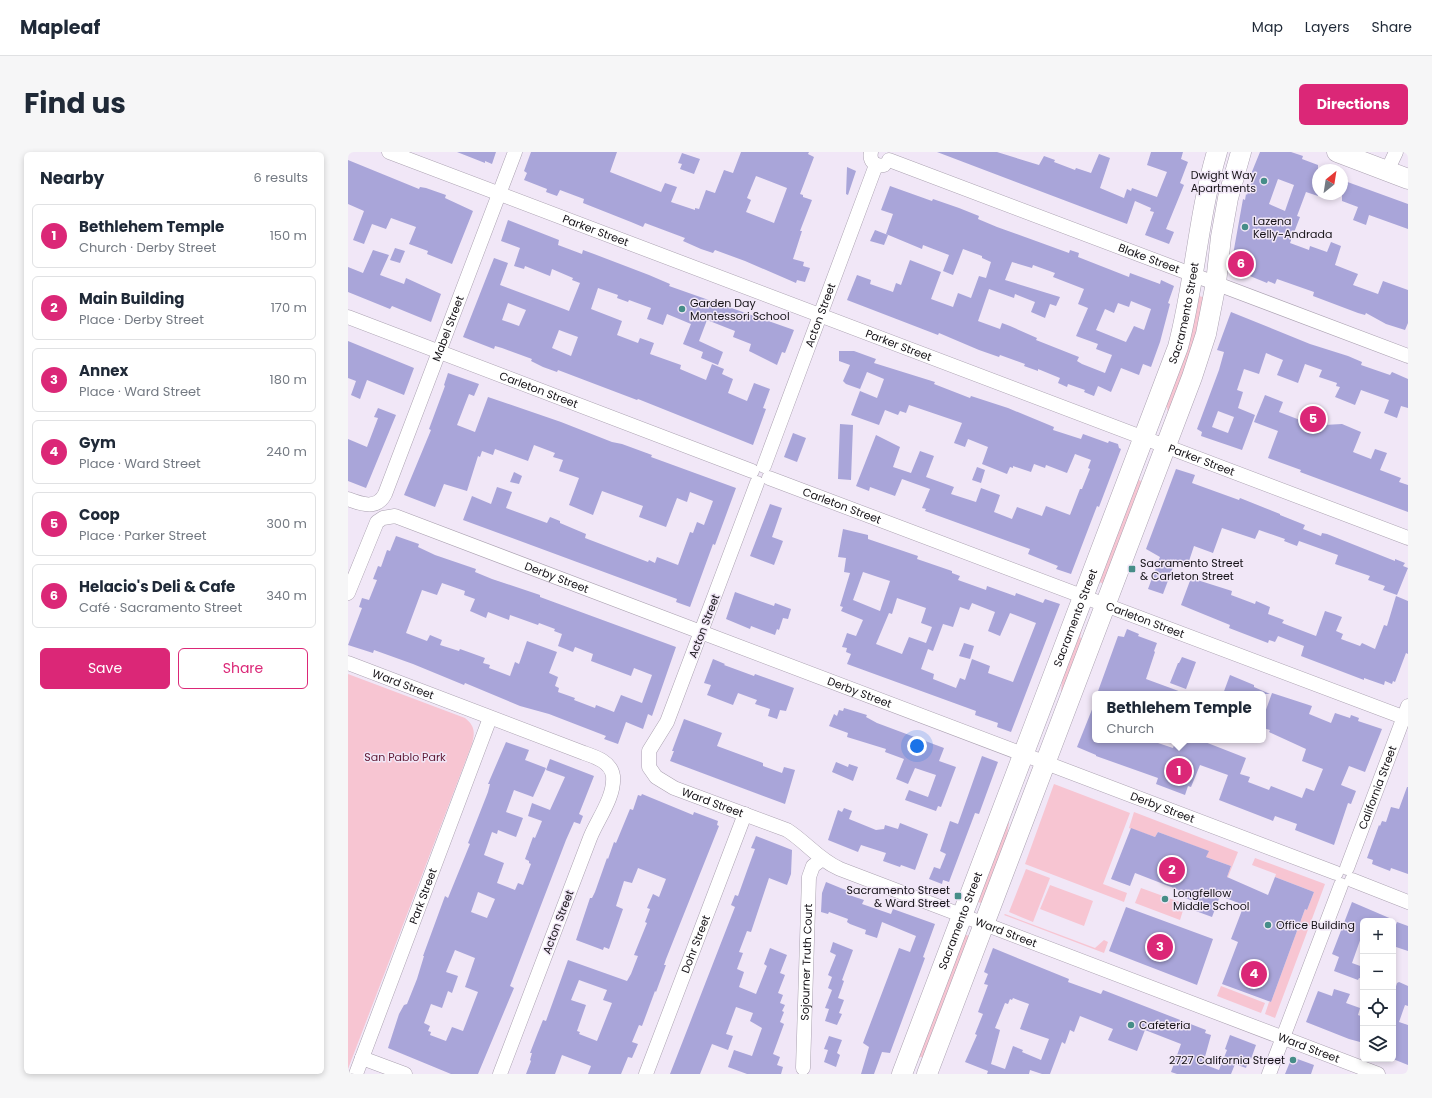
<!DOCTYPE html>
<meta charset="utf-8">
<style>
:root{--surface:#fff;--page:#f6f6f7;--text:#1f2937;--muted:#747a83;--line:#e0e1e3;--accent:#db2777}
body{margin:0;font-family:Poppins,sans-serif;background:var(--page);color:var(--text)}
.controls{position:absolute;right:12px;bottom:12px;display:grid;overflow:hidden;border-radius:6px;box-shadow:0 2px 6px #0003}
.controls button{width:36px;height:36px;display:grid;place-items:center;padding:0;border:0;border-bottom:1px solid var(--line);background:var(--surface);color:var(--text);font:20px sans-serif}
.compass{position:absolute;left:964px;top:12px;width:36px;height:36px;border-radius:50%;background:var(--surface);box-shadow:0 2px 6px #0003;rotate:30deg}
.you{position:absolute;left:569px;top:594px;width:14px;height:14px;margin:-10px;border:3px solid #fff;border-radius:50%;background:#1a73e8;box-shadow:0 0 0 6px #1a73e833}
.badge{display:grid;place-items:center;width:26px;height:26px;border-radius:50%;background:var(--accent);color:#fff;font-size:13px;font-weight:700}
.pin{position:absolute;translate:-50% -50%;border:2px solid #fff;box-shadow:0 1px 4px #0006}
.popup{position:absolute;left:744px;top:539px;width:174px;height:52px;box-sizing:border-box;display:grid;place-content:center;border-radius:6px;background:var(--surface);filter:drop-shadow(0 1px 3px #0005);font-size:13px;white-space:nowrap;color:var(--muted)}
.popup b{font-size:15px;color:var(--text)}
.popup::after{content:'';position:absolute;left:50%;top:100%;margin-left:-8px;border:8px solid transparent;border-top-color:var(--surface)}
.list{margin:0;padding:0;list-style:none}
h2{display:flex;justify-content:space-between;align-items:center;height:52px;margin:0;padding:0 16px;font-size:17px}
h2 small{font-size:13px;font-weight:400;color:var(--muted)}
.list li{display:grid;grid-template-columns:26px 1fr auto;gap:12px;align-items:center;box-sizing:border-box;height:64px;margin:0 8px 8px;padding:0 8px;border:1px solid var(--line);border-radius:6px}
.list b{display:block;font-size:15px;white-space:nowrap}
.list p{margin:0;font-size:13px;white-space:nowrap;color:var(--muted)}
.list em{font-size:13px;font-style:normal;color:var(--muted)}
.actions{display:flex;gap:8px;padding:12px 16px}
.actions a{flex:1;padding:9px 0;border:1px solid var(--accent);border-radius:6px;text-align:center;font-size:14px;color:var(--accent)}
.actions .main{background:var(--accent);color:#fff}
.icon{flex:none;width:22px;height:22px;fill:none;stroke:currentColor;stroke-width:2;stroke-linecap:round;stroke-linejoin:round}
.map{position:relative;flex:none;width:1060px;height:922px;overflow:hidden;border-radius:6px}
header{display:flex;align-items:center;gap:24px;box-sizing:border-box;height:56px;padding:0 20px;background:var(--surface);border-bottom:1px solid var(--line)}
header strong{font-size:19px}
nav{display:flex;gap:22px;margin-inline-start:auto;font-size:14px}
.intro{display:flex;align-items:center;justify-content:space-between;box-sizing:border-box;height:96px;padding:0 24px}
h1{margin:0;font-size:28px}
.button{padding:10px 18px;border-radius:6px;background:var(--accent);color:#fff;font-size:14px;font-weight:700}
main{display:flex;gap:24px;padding:0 24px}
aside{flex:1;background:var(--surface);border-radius:6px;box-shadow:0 2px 6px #0003}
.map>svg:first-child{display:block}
</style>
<header>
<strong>Mapleaf</strong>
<nav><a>Map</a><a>Layers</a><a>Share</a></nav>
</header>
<div class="intro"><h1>Find us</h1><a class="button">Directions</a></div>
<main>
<aside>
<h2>Nearby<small>6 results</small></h2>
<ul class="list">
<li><span class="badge">1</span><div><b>Bethlehem Temple</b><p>Church · Derby Street</p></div><em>150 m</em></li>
<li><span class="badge">2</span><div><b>Main Building</b><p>Place · Derby Street</p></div><em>170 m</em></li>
<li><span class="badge">3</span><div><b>Annex</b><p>Place · Ward Street</p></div><em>180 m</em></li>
<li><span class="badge">4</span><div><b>Gym</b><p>Place · Ward Street</p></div><em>240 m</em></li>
<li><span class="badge">5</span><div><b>Coop</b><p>Place · Parker Street</p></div><em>300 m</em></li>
<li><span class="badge">6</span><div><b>Helacio's Deli &amp; Cafe</b><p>Café · Sacramento Street</p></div><em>340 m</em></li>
</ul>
<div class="actions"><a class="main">Save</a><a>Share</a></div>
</aside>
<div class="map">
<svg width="1060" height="922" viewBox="0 0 1060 922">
<rect width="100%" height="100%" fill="#f1e7f7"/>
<path fill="#f7c5d2" d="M851,144L858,146L849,183L821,265L818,251Z
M793,319L791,328L796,331L756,432L749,429Z
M732,471L734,477L732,485L735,490L717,539H713L715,519Z
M0,522L117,566C127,574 127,580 124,592L0,917Z
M706,632L782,661L755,732L779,741L776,750L677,712Z
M786,660L890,700L880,725H879L883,714L858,705L860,699L810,680L807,685L781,676Z
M657,670L661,671L658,690L635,752L628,749Z
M907,706L977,732L927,866L917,862L921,850H923L957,757L959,758L966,740L927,725L928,722L904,713Z
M678,717L702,726L685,770L661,760Z
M702,733L745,749L736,774L692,757Z
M793,736L837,752L832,768L787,751Z
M657,762L747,796L756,788L760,790L756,801L656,763Z
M616,782L623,785L578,907L573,905L567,906Z
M873,834L917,851L913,861L869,844Z"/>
<path fill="#a9a5d9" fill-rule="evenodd" d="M109,0H148L144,12L137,9V11Z
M183,0H269L262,20L313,40L317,31L329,35L323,50L347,58V56L351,57L358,38L367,41L376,18L385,21L393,0H461L460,2L466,5L452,42L455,43V45L464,48L452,79H454L445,107L456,110L455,114L462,116L457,130L449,128L448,131L397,109L367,98L365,101L353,97L335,89L337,86L297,71L295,75L283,70L235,51L236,47L212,38L209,44L198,40L199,37L176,28L179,21L176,19ZM408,24L439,36L426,71L398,60L403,48L399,46Z
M589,0H649L691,13L696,4L707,8L706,10L727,18L728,16L743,21L751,2L762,6L752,36L776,46L779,37L783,39L784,36L809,45L819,20L799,13L803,0H835L833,7L840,10L832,31L836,33L818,77L826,80L821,92L797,83L806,60L802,59L803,56L787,49L779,72Z
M912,0H943L955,4L954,7L970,13V44L958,40L949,64L952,65L942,91L961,98L962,94L979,100L983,90L993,94L987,113L1010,122L1005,133L1030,142L1035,129L1060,138V171L1057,178L1038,172L1018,161L1017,163L1010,161L965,144L966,140L929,127L927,132L920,129L919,131L897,122L893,126L883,114L895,47L897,48L898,42L899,43L906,23L903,22ZM930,27L946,33L937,59L921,52Z
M334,1L352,7L346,22L332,17L334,12L330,11Z
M0,8L71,37L72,35L78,36L98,43L97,46L125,59L104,112L79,102L80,99L61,92L68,75L43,66L38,77L24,72L16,92L5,88L16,59L0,52Z
M499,15L508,19L500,43L498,42Z
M994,28L1060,52V77L1021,63L1018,73L1005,68L1010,55L994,49Z
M542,34L584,49L585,47L611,56L631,64L630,67L649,75L721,101L722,98L731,101L730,105L781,125L782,121L812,132L813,128L826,134L820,151L822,152L812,190L803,215L795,212L791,223L773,216L763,240L750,234L746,244L736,240L737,238L720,232L719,235L710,231L712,226L690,217V219L676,214L677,212L652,203L651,205L631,198L591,181L590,183L499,148L509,123L523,128L522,132L545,140L548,131L553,133L562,108L593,120L583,147L605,155L610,141L623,146L631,124L638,126L643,110L634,106V104L615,97L605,123L595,119L601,103L575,93L574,97L538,82L545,62L533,58ZM664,110L684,116L685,113L707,121L705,125L736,137L730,152L740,156L728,184L750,192L748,197L764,203L757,221L734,212L729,209L731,205L688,188L689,186L662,174L654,171L652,177L630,169L641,137L666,146L667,142L687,150L683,160L697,166L702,152L708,154L712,145L657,128ZM783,149L803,157L796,178L786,174L778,190L748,178L757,157L766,161L770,151L781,155Z
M160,68L211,88L210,93L234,102L235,98L246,102L301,123L322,132L321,134L446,178L437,201L434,200L429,213L401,199L403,192L385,185L387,179L359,168L351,189L375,200L370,213L353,206L355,200L335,192L343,172L319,162L315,173L299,167L303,156L281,148L280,150L269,146L270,143L250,136L243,157L274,169L269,183L290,191L292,186L306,191L302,202L333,213L332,217L358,228L364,212L376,217L374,222L385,227L380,241L399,249L406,231L422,237L415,256L418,257L405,293L290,247L289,248L210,218L209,220L195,215L183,209L184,207L154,196L147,194L146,197L115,185L146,106L160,111L152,133L216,157L221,159L232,131L224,128L225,126L204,117L202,124L177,114L176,117L166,114L172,96L153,89ZM160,151L178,158L171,174L154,168ZM211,178L230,185L223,204L204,196Z
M527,78L540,83L536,93L522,89Z
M47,96L57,99L52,111L42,108Z
M25,98L41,103L32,123L56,132L58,126L93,142L83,170L44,154L42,157L0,140V115L15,121Z
M883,160L962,192L1000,204L1014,210L1013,213L1042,223L1044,220L1060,227V256L1053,254L1049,266L1036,261L1041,248L1013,238L1007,253L987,245L992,235L988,234L989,231L971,225L974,218L957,212L950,231L929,223L935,208L918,201L911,222L896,217L889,238L895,240L890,256L907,263L894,298L853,284L854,280L849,277L871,218L876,200L869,198ZM870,259L886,265L880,281L864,275Z
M0,189L66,216L56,243L19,228L12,247L3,243L8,229L0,226Z
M491,199H506L528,207L526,211L587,230L586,232L622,246L623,244L660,256L706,275L705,278L733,287L735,282L760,291L761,289L770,292L771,296L773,297L751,355L749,354L723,422L708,417L710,414L680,402L682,397L577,359L578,357L574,356L582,337L554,327L547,344L522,335L521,339L508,334L528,283L552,295L545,315L563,321L572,299L586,304L578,325L606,335L603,342L628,350L633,336L652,343L646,360L664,367L669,355L694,364L698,354L722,363L732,337H734L742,317L740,316L743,308L727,302L719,321L698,313L697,316L686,312L683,320L665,314V316L662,315L659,322L634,312L640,295L620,287L617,295L606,291L614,271L561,253L558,261L552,259L550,263L537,258L531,273L503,263L512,239L529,246L536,227L519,220L512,237L498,232L495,229L502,213L491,209Z
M100,221L131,232L126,244L121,242L109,273L127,280L140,245L213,270L264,290L274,292L304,303L303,305L388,336L367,393L365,392L342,455L328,450L329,447L115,368L124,344L143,352L149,335L164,340L158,356L199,371L202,365L212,369V371L238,382L237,386L300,410L301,408L307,411L309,405L330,413L342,380L345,381L349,370L356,373L365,349L342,340L339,350L329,346L318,375L291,365L295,354L254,339L245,363L221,353L231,326L211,319L215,308L205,305L207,301L186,293L180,309L147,297L145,303L134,299L132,305L130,304L119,339L96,332L87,355L56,343L83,278L81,277L97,234L96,233Z
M917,243L935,250L931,260L952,268L956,257L978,266L976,273L994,272L1013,280L1005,300L1023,307L1027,297L1039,301L1032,318L1053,326L1051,330L1060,333V360L952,320L953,318L920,306L930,279L906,270Z
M30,256L48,263L18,336L0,329V287L19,295L30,266L26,265Z
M492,272L505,273L503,328L490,327Z
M445,281L458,286L449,310L436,305Z
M629,315L637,318L633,331L624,328Z
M828,317L847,323L844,331L891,348L892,346L932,362V363L957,373L955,377L973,384L974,381L979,382L1047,409V407L1057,411L1055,414L1060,416L1049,443L1035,438L1037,434L1020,428L1022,424L987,412L990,403L951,389L949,394L936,389L937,387L911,378L907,387L874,376L865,401L846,394L839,415L827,410L815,442L800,437L812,405L798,397Z
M166,320L174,324L171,332L162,330Z
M422,352L434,356L424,385L435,389L426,413L402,404Z
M495,377L520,383V387L570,404L569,407L604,419V421L612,424L610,428L638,438L639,434L667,444L668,441L695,451L697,447L712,452L663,580L649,575L650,571L627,563L628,559L499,512L503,502L498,500L499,496L494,495L499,481L508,484L515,468L493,459L495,455L492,454L502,421L496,420L498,406L490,405ZM515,420L542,429L532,459L505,448ZM549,446L578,456L573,471L584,475L578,491L561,485L554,502L528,492L541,461L544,462ZM624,451L647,460L640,479L652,484L662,461L688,471L665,530L640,521L642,514L624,507L617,528L612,526L608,536L585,527L586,522L573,517L580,497L585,499L595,472L605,475L612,455L621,458Z
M48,384L71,392L70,395L87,403L128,417L127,420L144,427L192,443V445L328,495L304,564L300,562L295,577L278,570L270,592L256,587L258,584L201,562L172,554L117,531L116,533L65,512L26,498L25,501L0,493L14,456L11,455L14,446L21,448L29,428L25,427L30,414L33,415L39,398L42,399ZM94,431L117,439L116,443L127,447L122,459L138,466L140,460L161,468L162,463L190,473L191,471L207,477L206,479L214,482L210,494L225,500L227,495L245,502L243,509L283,524L286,516L304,523L294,551L273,543L266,560L248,553L247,556L226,548L227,546L210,540L211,536L207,534L210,525L201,521L209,500L179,489L171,512L167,510L162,524L141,516L142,513L135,511L137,506L112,497L111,499L92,493L94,488L82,483L79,489L58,481L74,438L89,443Z
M843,426L884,439L883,443L907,452L908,449L922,455L920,462L936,468L934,471L968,484L977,459L986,462L994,465L988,479L995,482L993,487L1012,494L1014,491L1027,497L1036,473L1039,474L1048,444L1060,449V502L1058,501L1047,530L1045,529L1044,532L1037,529L1036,533L1016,526V528L953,504L956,494L930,484L927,490L921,488L920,491L881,476L882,473L833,453Z
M387,440L426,454L427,451L443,457L440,467L435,466L431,478L429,477L427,483L403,474L402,477L378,467Z
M779,477L791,482L790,484L809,491L806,499L807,500L798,527L836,541L835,542H749L770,484L776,485Z
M616,491L626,494L622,507L611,504Z
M834,505L848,510L838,537L822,531L830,511H831Z
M365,507L377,512L376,513L406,524L407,522L446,536L438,559L432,558L429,567L420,564L422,557L407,552L409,548L390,541L385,553L359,543L363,533L356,531Z
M882,523L906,533V535L922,542H875Z
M924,541L964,554L961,562L983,571L987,561L1002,566L1003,563L1011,566L1010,569L1034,577L1017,620L1001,614L993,633L1008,639L1003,652L1000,651L986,693L947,678L949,672L927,664L925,669L871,648L880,623L852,613L843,635L840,634L837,643L808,632L810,626L748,604V603L729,595L747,550V588H801L825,596L828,588H858L857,590L898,606L892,622L902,625L900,630L921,638L923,634L954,646L958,636L966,639L975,617L954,609L958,597L921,580L922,578L915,576V566Z
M496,556L519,563L518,565L529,571L596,596L591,609L608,615L593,655L590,654L588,659L557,648L561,638L580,645L588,623L567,616L560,632L548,627L556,607L537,600L538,597L499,585L500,581L481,574L486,562L489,564L491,558L495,559Z
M336,567L374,581L369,594L415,611V614L434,621L436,615L447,618L437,652L322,609L326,599H324Z
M158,590L181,598L177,608L198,616L185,645L166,638L158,660L175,666L168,685L150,678L149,682L144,680L136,703L156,711L149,731L167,738L170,731L175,733L183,712L181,711V709L177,707L185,685L187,686L194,669L180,664L184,651L202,658L217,625L198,618L202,607L246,624L231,662L235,664L232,672L226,670L218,688L162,834L166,836L130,922H103L40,896L51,862L56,853L59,852L69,827L76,804H75L97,744L100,746L122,692L120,691L140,640L142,632H140ZM130,740L147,747L139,766L123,760ZM107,798L127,806L117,835L130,840L115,879L104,875L98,889L82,883L83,880L80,879L82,874L76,871L83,852L94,856L100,839L104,841L110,824L98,820Z
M634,604L650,610L631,662L627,661L601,730L595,728L594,732L581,727L586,715L592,717L598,702L592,699L602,669L610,672Z
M488,610L500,615L501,612L510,615L505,629L484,620Z
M1059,635H1060V722L1043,716L1042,719L1024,712L1025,708L1019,706L1031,673L1032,674L1034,669L1038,670L1043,655L1051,657Z
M294,642L345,663L346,660L370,669L369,673L371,674L318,807L316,813H318L308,840L307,839L294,874L291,873L284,890L290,892L284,906L280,905L273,922H240L243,914L214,903L207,922H178L183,909L182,908L184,901H182L189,883L195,868L198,869L220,808L279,829L283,822L290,804L286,803L299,771L297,770L302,757L299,756L305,742L311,745L318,727L290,716L284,731L276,729L268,754L275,757L261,797L256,795L255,798L228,788L242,746H244L247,740L259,706L260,707L266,690L268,691L282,657L285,658L290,643L293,644ZM231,828L259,838L255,848L264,851L249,889L231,882L232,880L229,879L238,853L223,848Z
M496,656L504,659L501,667L528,678L536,677L537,673L550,677L552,671L580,682L567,718L553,713L552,715L535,709L538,701L513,693L510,700L480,688L490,658L494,660Z
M783,676L807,685L810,680L861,699L858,705L883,714L879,725L920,743L927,725L966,740L959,758L957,757L923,850L874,832L890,790L883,787L896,753L872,744L864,765L845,758L848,750L834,745L836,740L787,721L782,734L763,727Z
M408,684L444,698L443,722L439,733L421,726L403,780L399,779L391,800L395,801L389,817L396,820L391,835L408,842L419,814L416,812L422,796L439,803L432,821L437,823L430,841L435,843L432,851L437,853L434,859L436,860L432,870L436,872L425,902L432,905L429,913L435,915L433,922H399L380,915L386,898L404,904L414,876L402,869L405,861L388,855L378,882L385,884L380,898L364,892L352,922H322L387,755L383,753L387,743L390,744L400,716L407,697L403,696Z
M478,730L500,739L498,742L516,748L514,752L543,762L545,757L587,772L575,805L577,806L542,901L534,900L526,922H513L521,895L515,891L551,796L562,800L568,784L534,770L529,786L517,782L518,778L502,772L499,770L500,767L481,760L480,762L473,760L474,741Z
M1004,750L1046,768L1015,769V780L1004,811L1015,815V827L1011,826L1010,828L986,819L991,805L984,802Z
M778,755L865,787L849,833L761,799Z
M1049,770L1060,774V799L1045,794V780Z
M485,790L505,798L494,828L496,829L490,846L496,848L491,861L494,862L489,873L477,869L481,857L477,856L484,838L480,836L484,825L480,823L488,803L482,800Z
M645,796L721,827L720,830L753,842L755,838L858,878L857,881L863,883L855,912L871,918L879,898L877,897L882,883L908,893L903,907L901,906L898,916L887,912L883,922H829L823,920L833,892L797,878L789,899L760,888L765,877L732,864L726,880L722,878L717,892L714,890L702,922H694L682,918L681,922H639L640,919L617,910L629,883L627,882L635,862L630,860L640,833L636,832L640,822L636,820ZM665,846L681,852L672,877L701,887L693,908L674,900L675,898L665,894L657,917L643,912L652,878L647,876L657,851L660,852L662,847L664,848Z
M1051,830L1060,834V854L1057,853L1051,870L1060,873V913L1045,907V844L1049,831Z
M986,837L1002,842L998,851L1012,856L1010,863L1015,865V889L1012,888V890L1001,887L958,870L970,839L984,844Z
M481,884L494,888L489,901L492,903L488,915L476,910L480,898L476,897Z
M944,905L966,913L963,922H937Z"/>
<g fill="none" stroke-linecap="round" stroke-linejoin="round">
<defs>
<g id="street">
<path id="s1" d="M41,0L1060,386"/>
<path d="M523,0C521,9 527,15 536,13"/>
<path id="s2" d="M541,8L1060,204"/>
<path d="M1039,19L1048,0"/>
<path id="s3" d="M0,165L404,319"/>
<path id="s4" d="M416,314L528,13"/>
<path id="s5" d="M421,326L1060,567"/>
<path id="s6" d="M409,331L319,570L301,599V615L308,625L326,636L439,678C458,690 471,708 492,717L1030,922"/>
<path id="s7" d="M0,347C13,352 29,358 37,342L167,0"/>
<path id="s8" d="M0,441L29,370L35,366L47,364L988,721"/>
<path id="s9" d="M0,511L236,601C248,605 263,610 265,624C267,645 249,668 242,686C212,765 182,843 152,922"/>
<path id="s10" d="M999,716L1060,554"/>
<path d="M1004,728L1060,750"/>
<path d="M14,906L57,922"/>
<path id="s11" d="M455,916L461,725L465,714L473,708"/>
<path id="s12" d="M8,922L142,566"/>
<path id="s13" d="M298,922L397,662"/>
<path d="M921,922L993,733"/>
</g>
<g id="secondary">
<path d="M989,0L1060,27"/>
<path id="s14" d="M554,922L830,195C847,131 850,64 869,0"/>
<path d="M579,922L844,225L858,182L868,131L873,85L880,46L893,0"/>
</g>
</defs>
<use href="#street" stroke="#aba2b1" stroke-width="15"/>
<use href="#secondary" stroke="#aba2b1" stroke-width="21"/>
<use href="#street" stroke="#fff" stroke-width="14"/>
<use href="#secondary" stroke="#fff" stroke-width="20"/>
</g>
<g fill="#468d88" stroke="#f1e7f7" stroke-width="1.5">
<circle cx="916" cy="29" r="4"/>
<circle cx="897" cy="75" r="4"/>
<circle cx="334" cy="157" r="4"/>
<rect x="780" y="413" width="8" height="8" rx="2"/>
<rect x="606" y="740" width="8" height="8" rx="2"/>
<circle cx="817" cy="747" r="4"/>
<circle cx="920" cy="773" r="4"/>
<circle cx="783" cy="873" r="4"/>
<circle cx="945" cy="908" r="4"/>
</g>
<g text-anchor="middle" stroke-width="3" stroke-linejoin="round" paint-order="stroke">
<g font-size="11" fill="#161318" stroke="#f1e7f7" text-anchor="start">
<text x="908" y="27" text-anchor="end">Dwight Way<tspan x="908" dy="13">Apartments</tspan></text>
<text x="905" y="73">Lazena<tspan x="905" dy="13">Kelly-Andrada</tspan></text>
<text x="342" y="155">Garden Day<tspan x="342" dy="13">Montessori School</tspan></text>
<text x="792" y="415">Sacramento Street<tspan x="792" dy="13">&amp; Carleton Street</tspan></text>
<text x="602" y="742" text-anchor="end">Sacramento Street<tspan x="602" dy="13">&amp; Ward Street</tspan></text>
<text x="825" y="745">Longfellow<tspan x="825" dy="13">Middle School</tspan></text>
<text x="928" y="777">Office Building</text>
<text x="791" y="877">Cafeteria</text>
<text x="937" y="912" text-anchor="end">2727 California Street</text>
</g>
<g font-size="11" fill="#161318" stroke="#f1e7f7">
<text dy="4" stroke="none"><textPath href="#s1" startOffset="221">Parker Street</textPath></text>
<text dy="4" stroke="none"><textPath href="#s2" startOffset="278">Blake Street</textPath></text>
<text dy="4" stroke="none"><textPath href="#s14" startOffset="812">Sacramento Street</textPath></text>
<text dy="4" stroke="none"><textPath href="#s4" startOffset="161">Acton Street</textPath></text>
<text dy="4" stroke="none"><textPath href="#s7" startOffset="219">Mabel Street</textPath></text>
<text dy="4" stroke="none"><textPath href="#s1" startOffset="545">Parker Street</textPath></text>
<text dy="4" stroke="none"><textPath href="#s3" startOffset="204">Carleton Street</textPath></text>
<text dy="4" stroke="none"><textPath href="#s1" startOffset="869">Parker Street</textPath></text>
<text dy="4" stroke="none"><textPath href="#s5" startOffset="78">Carleton Street</textPath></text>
<text dy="4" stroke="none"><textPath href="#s8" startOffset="269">Derby Street</textPath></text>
<text dy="4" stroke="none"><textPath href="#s14" startOffset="488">Sacramento Street</textPath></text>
<text dy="4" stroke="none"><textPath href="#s5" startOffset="402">Carleton Street</textPath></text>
<text transform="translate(356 474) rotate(-69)" y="4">Acton Street</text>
<text dy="4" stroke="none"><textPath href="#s9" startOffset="59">Ward Street</textPath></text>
<text dy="4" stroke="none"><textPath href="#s8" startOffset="593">Derby Street</textPath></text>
<text dy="4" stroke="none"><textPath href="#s10" startOffset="86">California Street</textPath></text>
<text dy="4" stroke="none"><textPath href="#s6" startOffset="380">Ward Street</textPath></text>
<text dy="4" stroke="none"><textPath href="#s8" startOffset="917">Derby Street</textPath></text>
<text dy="4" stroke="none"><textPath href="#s12" startOffset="190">Park Street</textPath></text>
<text dy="4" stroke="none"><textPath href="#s14" startOffset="164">Sacramento Street</textPath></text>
<text transform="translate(210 770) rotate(-69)" y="4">Acton Street</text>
<text dy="4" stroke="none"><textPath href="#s6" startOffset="703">Ward Street</textPath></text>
<text dy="4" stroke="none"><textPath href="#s13" startOffset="139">Dohr Street</textPath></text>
<text dy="4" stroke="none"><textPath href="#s11" startOffset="106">Sojourner Truth Court</textPath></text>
<text dy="4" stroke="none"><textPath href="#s6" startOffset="1027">Ward Street</textPath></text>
</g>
<g font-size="11" fill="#5f1833" stroke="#f1e7f7">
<text x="57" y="609">San Pablo Park</text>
</g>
</g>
</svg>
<div class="controls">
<button>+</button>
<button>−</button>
<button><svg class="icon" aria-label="locate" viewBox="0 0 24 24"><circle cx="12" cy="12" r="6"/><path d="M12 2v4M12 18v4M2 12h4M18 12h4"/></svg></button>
<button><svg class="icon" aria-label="layers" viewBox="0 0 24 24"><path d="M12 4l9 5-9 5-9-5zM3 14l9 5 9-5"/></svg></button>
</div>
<svg class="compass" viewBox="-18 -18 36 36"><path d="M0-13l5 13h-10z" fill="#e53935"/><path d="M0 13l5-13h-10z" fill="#747a83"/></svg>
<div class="you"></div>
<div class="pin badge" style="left:831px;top:619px">1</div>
<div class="popup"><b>Bethlehem Temple</b>Church</div>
<div class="pin badge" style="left:824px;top:718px">2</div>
<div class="pin badge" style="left:812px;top:795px">3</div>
<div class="pin badge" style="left:906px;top:822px">4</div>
<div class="pin badge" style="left:965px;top:267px">5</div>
<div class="pin badge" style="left:893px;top:112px">6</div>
</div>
</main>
